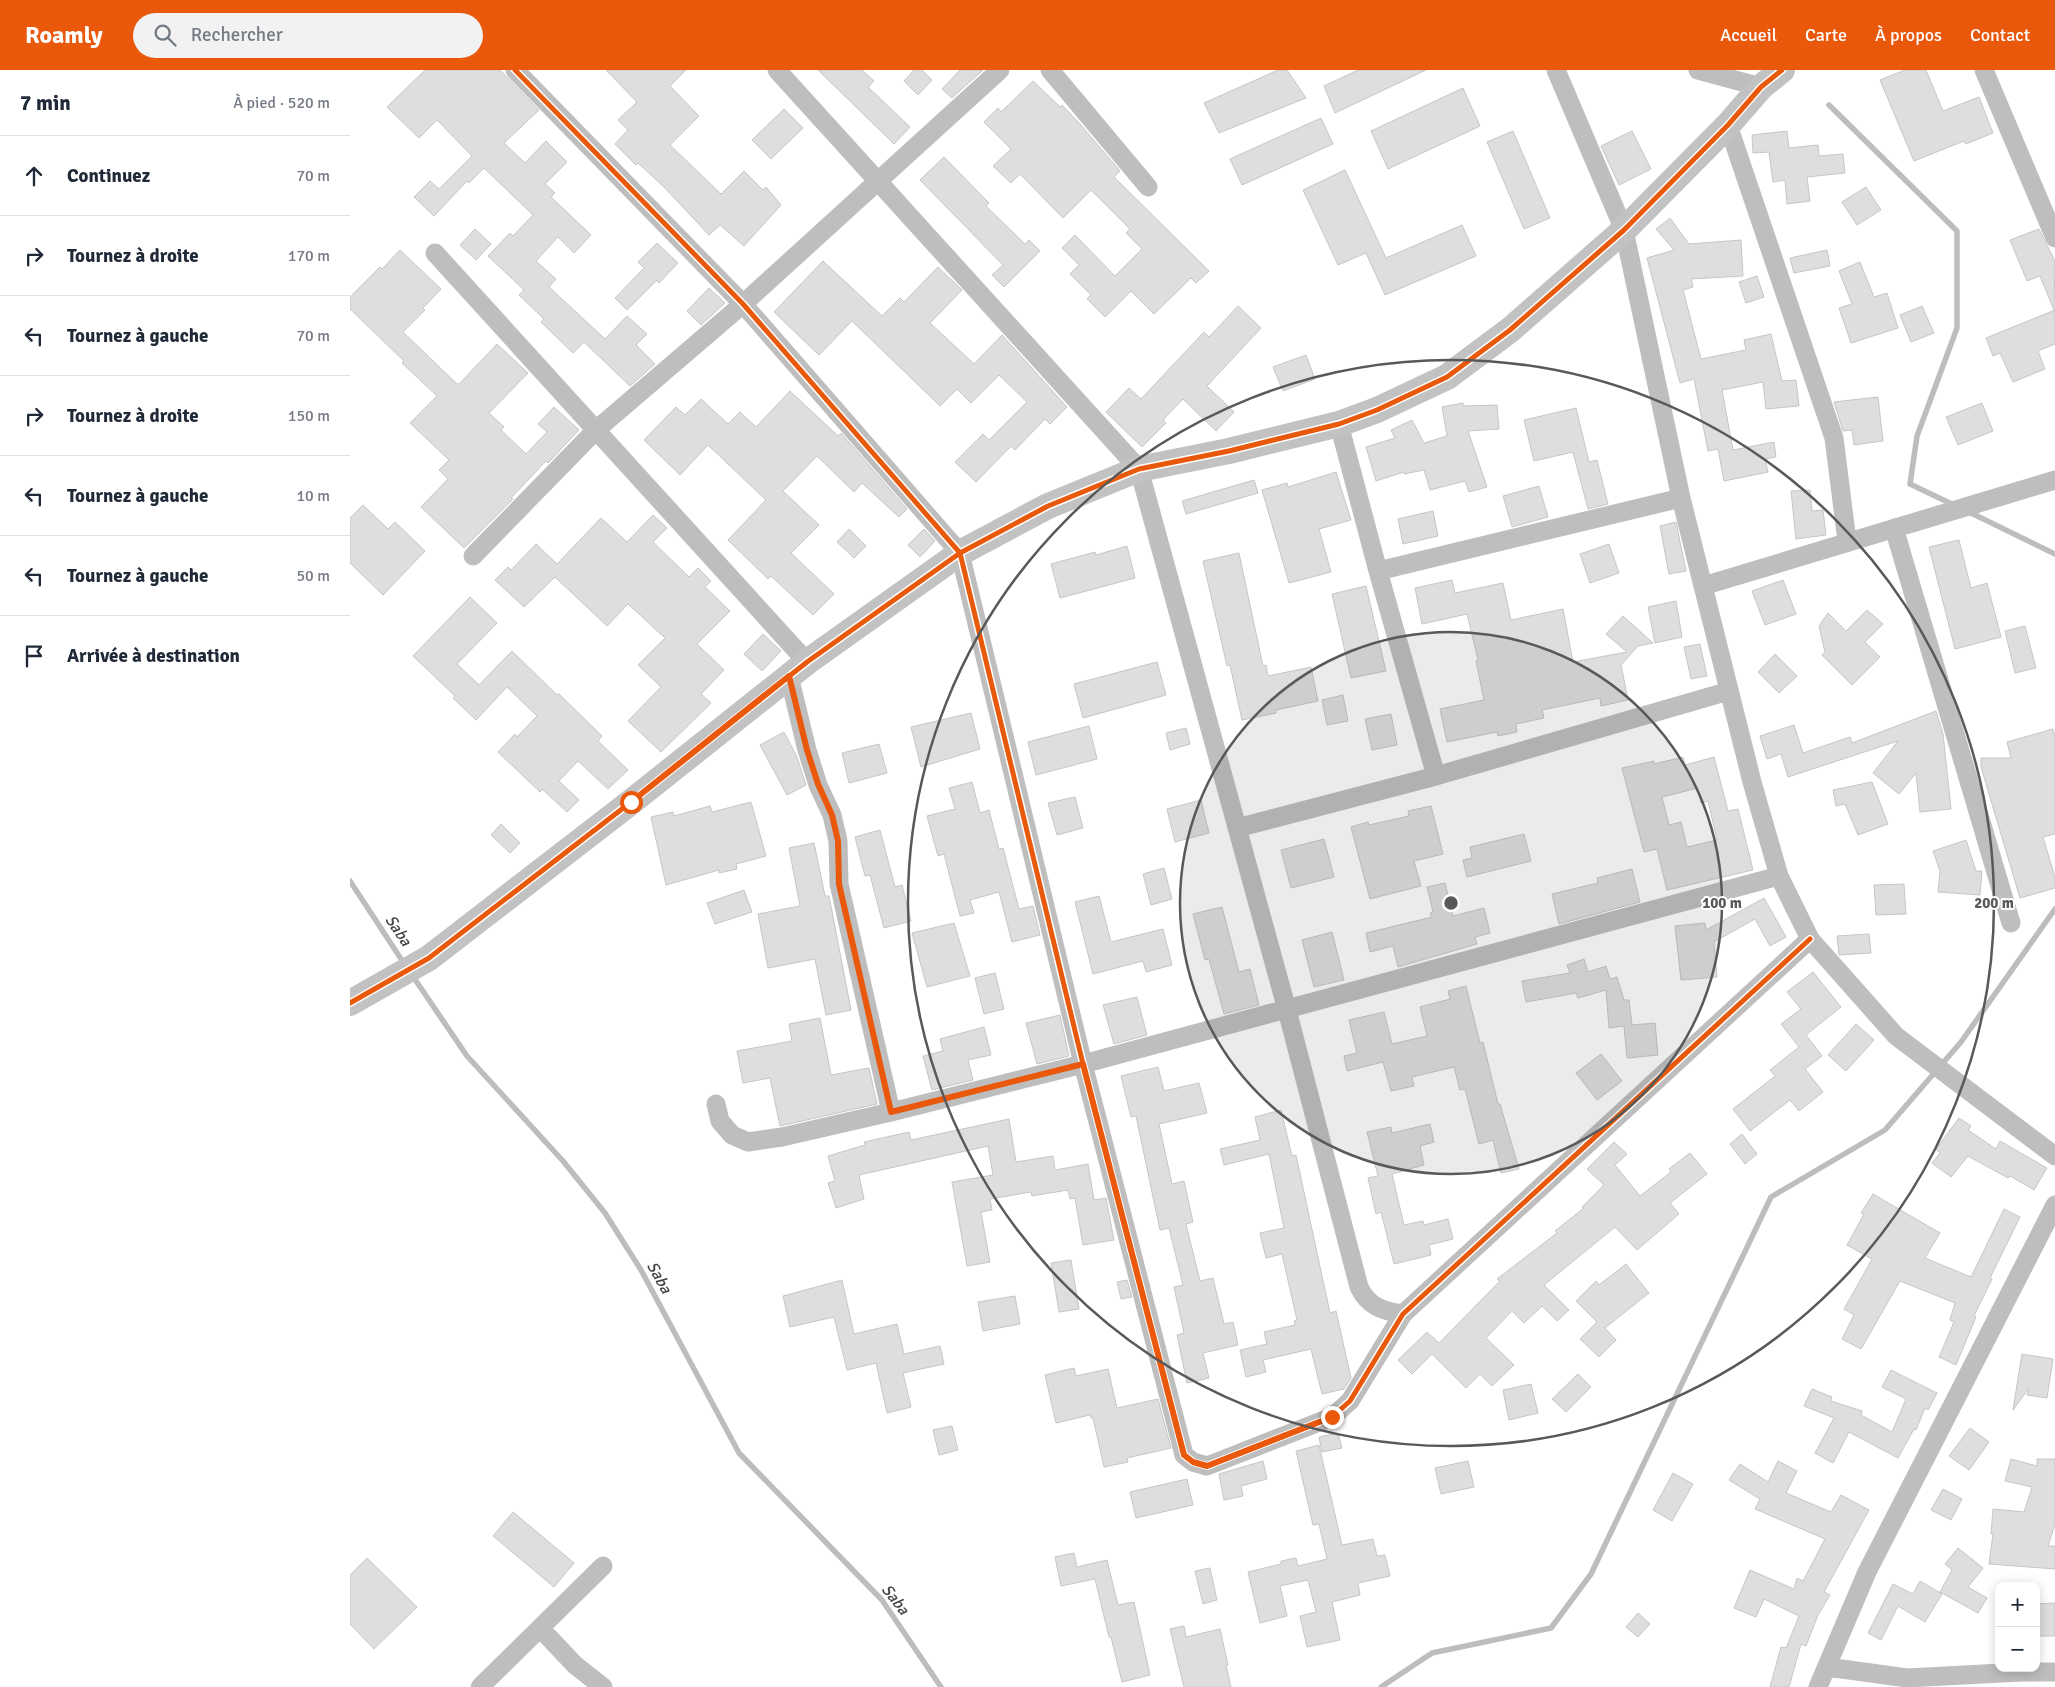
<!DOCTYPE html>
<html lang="fr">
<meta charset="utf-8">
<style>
:root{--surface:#fff;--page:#f2f2f3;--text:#1f2937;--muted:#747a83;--line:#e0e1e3;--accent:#ea580c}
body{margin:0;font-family:Signika,sans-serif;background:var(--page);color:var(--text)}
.controls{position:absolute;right:15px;bottom:15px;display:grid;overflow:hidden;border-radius:10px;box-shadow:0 2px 12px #0003}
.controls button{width:45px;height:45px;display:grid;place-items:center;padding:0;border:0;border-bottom:1px solid var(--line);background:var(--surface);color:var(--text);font:25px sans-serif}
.stop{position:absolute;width:15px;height:15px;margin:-11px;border:4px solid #ea580c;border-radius:50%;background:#fff}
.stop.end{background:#ea580c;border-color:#fff;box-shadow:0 1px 5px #0008}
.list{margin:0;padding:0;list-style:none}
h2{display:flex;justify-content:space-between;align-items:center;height:65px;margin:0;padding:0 20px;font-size:21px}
h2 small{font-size:16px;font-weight:400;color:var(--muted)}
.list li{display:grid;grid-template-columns:32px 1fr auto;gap:15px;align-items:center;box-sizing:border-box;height:80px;padding:0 20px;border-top:1px solid var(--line)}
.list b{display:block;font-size:19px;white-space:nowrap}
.list em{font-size:16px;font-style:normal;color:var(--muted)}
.icon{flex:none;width:28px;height:28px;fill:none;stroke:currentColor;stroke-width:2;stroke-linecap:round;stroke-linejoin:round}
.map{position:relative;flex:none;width:1705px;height:1617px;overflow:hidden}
header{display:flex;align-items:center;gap:30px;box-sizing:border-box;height:70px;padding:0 25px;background:var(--accent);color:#fff}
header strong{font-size:24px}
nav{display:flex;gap:28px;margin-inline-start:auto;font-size:18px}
.search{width:350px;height:45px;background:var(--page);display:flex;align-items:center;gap:12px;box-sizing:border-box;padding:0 18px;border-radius:28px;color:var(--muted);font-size:19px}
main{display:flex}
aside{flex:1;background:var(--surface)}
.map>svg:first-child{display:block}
</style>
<header>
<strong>Roamly</strong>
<div class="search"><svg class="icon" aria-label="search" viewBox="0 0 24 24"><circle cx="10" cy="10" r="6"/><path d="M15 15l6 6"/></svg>Rechercher</div>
<nav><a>Accueil</a><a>Carte</a><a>À propos</a><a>Contact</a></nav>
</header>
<main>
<aside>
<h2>7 min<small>À pied · 520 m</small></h2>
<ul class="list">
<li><svg class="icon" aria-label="ahead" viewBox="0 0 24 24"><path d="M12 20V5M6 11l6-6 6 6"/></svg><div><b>Continuez</b></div><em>70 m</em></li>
<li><svg class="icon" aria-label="right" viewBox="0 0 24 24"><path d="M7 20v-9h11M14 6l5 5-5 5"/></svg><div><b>Tournez à droite</b></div><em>170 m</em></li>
<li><svg class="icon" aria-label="left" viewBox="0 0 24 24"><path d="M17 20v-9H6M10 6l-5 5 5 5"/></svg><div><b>Tournez à gauche</b></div><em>70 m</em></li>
<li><svg class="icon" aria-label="right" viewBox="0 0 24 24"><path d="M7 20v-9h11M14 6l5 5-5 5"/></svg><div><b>Tournez à droite</b></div><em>150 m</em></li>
<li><svg class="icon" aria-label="left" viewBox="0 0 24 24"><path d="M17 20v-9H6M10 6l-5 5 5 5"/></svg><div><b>Tournez à gauche</b></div><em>10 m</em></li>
<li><svg class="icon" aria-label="left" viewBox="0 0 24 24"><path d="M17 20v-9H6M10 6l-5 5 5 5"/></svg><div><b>Tournez à gauche</b></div><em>50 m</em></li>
<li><svg class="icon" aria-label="arrive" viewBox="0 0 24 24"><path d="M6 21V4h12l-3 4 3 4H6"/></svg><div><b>Arrivée à destination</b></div></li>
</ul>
</aside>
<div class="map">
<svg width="1705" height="1617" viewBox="0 0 1705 1617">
<rect width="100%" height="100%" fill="#fff"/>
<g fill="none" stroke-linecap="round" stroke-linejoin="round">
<path stroke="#bdbdbd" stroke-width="5.5" d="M1479,35L1607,161V258L1567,366L1560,414L1606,436
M1619,442L1705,484
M0,811L55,895
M62,905L117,986L213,1091L255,1143L291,1200L389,1383L532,1530L591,1617
M1031,1617L1082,1583L1201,1558L1241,1504L1421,1127L1535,1060L1611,972L1705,839"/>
</g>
<path fill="#dedede" stroke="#c6c6c6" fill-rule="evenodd" d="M75,0H150L189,40L154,73L175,93L196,71L217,92L195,114L205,123L201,127L241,165L224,183L208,167L186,191L206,209L199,217L255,269L277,246L297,264L286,275L305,294L280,316L234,272L223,283L191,252L194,249L169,225L174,220L138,186L160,163L163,166L183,145L134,98L119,113L117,111L84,146L64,127L80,111L89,119L122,86L87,50L69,68L37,37Z
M256,0H336L320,16L349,46L320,75L371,124L394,101L413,120L416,117L431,135L394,176L370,155L359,165L313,116L288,93L286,95L265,74L278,60L268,50L287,32Z
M468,0H512L524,11L518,17L560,57L544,74Z
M564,0H572L582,10L568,25L554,11Z
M610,0H633L602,28L592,19Z
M928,0H937L956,28L869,63L854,33Z
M1008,0H1076L985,43L974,16Z
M1555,0H1576L1593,41L1629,27L1643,63L1616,74L1614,71L1564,91L1530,10Z
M683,11L710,37L712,35L730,54L770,101L764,107L859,201L846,213L841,208L804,244L781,221L755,247L737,229L741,225L720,204L729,195L712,178L725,165L765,206L792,179L776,163L780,159L741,120L713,148L670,104L661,113L643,96L661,79L634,52L648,38L651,42Z
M1113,18L1130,56L1038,99L1021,61Z
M434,39L453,58L421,89L402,70Z
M971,48L983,74L892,115L880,89Z
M1163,61L1200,148L1174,159L1137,72Z
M1282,61L1301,99L1269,115L1251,76Z
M1437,61L1439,78L1468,75L1469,86L1493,84L1495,103L1457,107L1460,131L1437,134L1435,110L1423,112L1419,82L1403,83L1402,65Z
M594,87L639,133L636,136L675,174L679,170L690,181L654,217L642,205L653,195L570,110Z
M995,100L1036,188L1112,155L1126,186L1035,225L1016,183L988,195L953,120Z
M1516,117L1531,140L1507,155L1492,132Z
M1320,148L1339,174L1391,170L1393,206L1341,209L1343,217L1333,220L1351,289L1396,280L1394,270L1421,264L1432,311L1446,310L1449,336L1416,339L1413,312L1372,320L1383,380L1424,372L1426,387L1415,389L1418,402L1374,411L1368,379L1358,381L1344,309L1330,313L1297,188L1324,180L1306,159Z
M125,159L141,174L126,190L110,175Z
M1689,159L1705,191L1704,240L1690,206L1677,211L1660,170Z
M307,173L328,193L309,213L307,210L277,240L265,228L294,198L288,192Z
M50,180L91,219L73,238L75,240L53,262L107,314H109L147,274L178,303L139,343L154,357L151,360L176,384L197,362L188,354L204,337L229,360L198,393L196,391L161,428L163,429L114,478L71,437L98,409L89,400L99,390L60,353L87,326L52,293L54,291L0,239V227L30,197L32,199Z
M1477,180L1480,196L1444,203L1440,188Z
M473,191L532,246L550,228L554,232L588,197L612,220L580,253L624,294L652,265L717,337L700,354L695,349L665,380L661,376L626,412L605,392L633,364L639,370L677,332L649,305L621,333L607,319L590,336L502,251L469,285L424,242Z
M1510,192L1524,227L1537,223L1548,258L1501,273L1489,238L1502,234L1489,201Z
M1407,206L1414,227L1396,233L1389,212Z
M359,218L375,233L351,255L337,241Z
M888,236L911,258L857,316L884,342L866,361L833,329L813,350L816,353L792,377L756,342L779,318L791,329L854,262L859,267Z
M1572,236L1584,263L1561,272L1550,245Z
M1705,240V274L1688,281L1695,299L1663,312L1650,283L1643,286L1636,268Z
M956,285L965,309L933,321L923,297Z
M440,321L488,366L491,363L557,439L549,447L512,413L504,422L467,386L433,421L469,455L441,483L484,524L463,545L421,506L418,509L378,470L416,430L358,375L330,405L294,370L326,337L335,345L351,329L378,354L390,342L406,357Z
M1528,327L1533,371L1504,375L1502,360L1493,361L1484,332Z
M1113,333V336L1147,335L1149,359L1118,361L1137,417L1119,422L1115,411L1080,420L1074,400L1054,404V402L1026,411L1016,377L1045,368L1041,360L1062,350L1074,373L1097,366L1092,337Z
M1632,333L1643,361L1608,375L1596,347Z
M1226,338L1239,392L1247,390L1258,434L1238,439L1223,382L1184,391L1174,350Z
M986,402L1001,450L969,459L981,502L939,513L912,420L937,413L938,417Z
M904,410L908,423L836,444L832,431Z
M1189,416L1198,447L1162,457L1153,426Z
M1460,420L1462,441L1473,440L1476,465L1446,469L1441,421Z
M13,435L38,459L45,452L75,481L33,525L0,493V448Z
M1083,441L1088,466L1053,474L1048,449Z
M303,445L317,458L303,472L339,507L348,498L361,511L355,517L380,541L347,574L374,600L351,624L361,633L311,682L278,651L311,617L288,595L315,568L278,534L257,556L205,507L174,537L145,510L158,497L161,500L186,474L207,494L251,448L277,472Z
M1326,452L1336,501L1319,504L1310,456Z
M499,459L516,476L504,488L487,472Z
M574,459L585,471L570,487L558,475Z
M1609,470L1621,518L1637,513L1651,567L1605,579L1579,477Z
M1259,474L1269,503L1240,513L1230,484Z
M777,476L785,508L710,528L701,494L745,482L746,485Z
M889,483L913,596L916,595L918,606L961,597L968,631L926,640V643L892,650L880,595L877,596L853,491Z
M1102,510L1105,523L1153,513L1161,550L1213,539L1223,592L1277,582L1256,564L1273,546L1303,573L1288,576L1271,595L1278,630L1251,636L1250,628L1192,640L1194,648L1166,654L1167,662L1148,666L1147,662L1097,672L1090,639L1134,630L1126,591L1128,590L1117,544L1072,554L1065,518Z
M1433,510L1446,544L1415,555L1402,521Z
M1016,516L1036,601L1001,608L982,524Z
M120,527L147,553L107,594L129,615L162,581L207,625L209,624L252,666L248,671L278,700L258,719L228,691L209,711L229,730L217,742L192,719L190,722L148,682L165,664L167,667L187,646L157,617L126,650L103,628L105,626L63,586Z
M1326,531L1332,567L1305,573L1298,537Z
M1517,540L1533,554L1515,572L1530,587L1502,615L1472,585L1475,582L1469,556L1478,543L1496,561Z
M1675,556L1686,598L1665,603L1655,561Z
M413,564L431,581L412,601L394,584Z
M1350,574L1357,606L1341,609L1334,577Z
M1425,584L1447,606L1429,623L1408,602Z
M807,592L816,625L733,648L724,614Z
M993,625L998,651L977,655L972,630Z
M1586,641L1593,664L1601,739L1570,742L1566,703L1549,724L1523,703L1548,671L1438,707L1431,684L1417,689L1410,666L1444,655L1453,683L1500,667L1502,673Z
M621,643L630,679L571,697L561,657Z
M1041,644L1047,675L1022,680L1015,649Z
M739,656L747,689L686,705L678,672Z
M836,658L840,674L820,680L816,663Z
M1703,659L1705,666V764L1693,767L1705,807V818L1670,828L1631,697V688H1661L1657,672Z
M434,662L447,687L456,715L437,725L410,675Z
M529,674L537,703L499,713L492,683Z
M1333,687L1335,695L1364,687L1378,741L1388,739L1403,800L1317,820L1307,779L1294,782L1272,698L1304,691V694ZM1348,718L1351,733L1358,731L1367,770L1337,777L1331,752L1319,755L1312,727Z
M622,712L630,743L639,740L649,779L653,778L669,839L683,836L690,865L662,872L649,822L620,830L624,843L610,846L594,784L588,786L577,746L605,739L599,718Z
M1522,712L1538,754L1508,765L1495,734L1486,736L1483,720Z
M725,727L733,758L707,765L698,733Z
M851,730L859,763L825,772L817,739Z
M401,732L416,786L386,794L387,799L369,803V800L316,815L301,747L323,742L324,746L360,736L362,742Z
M1081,736L1093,784L1064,791L1071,816L1020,829L1001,757L1018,752L1019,755L1059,746L1058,741Z
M151,754L170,773L160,783L141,765Z
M530,760L545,817L552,815L561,851L534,858L520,805L515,806L505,767Z
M1174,764L1181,791L1117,807L1113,790L1122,788L1120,777Z
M974,769L984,807L941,818L931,780Z
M1616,770L1626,801H1632L1630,825L1588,822L1590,801L1583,781Z
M464,773L475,826H479L501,940L476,945L465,889L418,898L408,844L450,836L439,778Z
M814,798L822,829L801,835L793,804Z
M1282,799L1290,832L1209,854L1202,824L1248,813L1247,808Z
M1095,813L1103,846L1134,838L1140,863L1125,867L1127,874L1048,897L1043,876L1020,882L1016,863L1082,847L1080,843L1083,842L1077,817Z
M1554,814L1556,844L1526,845L1524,815Z
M394,820L402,842L365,854L357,833Z
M749,826L761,872L813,859L822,895L796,902L793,891L743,904L725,832Z
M1414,828L1436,867L1420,876L1405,849L1364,872L1367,907L1331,910L1325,856L1355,853L1356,860Z
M872,837L889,902L900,899L909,935L874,944L859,889L855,890L843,844Z
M604,853L620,906L577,917L562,863Z
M982,862L994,910L964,917L952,870Z
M1519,864L1521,883L1489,885L1487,866Z
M1234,889L1238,902L1256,896L1260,909L1267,907L1274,930H1279L1282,955L1305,953L1308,985L1277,988L1274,956L1259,958L1256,920L1228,928L1226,923L1176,932L1172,911L1220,903L1217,895Z
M1463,902L1491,937L1456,965L1472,986L1455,999L1473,1022L1449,1041L1440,1030L1400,1061L1383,1039L1425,1006L1420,1000L1449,977L1431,954L1451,939L1437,922Z
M645,903L654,939L634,944L625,908Z
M1116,916L1130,973L1133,972L1148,1034H1150L1169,1099L1151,1103L1143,1070L1129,1074L1115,1019L1110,1020L1104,997L1062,1007L1064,1016L1041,1021L1033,992L997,1001L994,986L1007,983L999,950L1034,942L1042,974L1077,966L1070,937L1100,929L1098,921Z
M787,927L797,965L764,974L753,935Z
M710,945L719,986L687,994L676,953Z
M470,948L481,1005L519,998L527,1034L430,1056L420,1008L393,1013L387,981L442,971L439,954Z
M1506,954L1524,970L1496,1001L1478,985Z
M634,957L641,985L618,990L623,1010L582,1020L573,986L593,981L590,969Z
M1251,984L1272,1011L1247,1030L1226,1003Z
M808,997L814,1021L849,1013L857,1043L809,1054L822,1114L834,1111L843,1152L836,1154L850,1211L863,1208L874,1254L883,1252L888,1275L853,1283L859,1308L837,1313L827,1265L834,1263L824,1217L833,1215L819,1158L810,1160L786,1046L781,1047L771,1006Z
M931,1040L942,1086L946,1085L980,1243L986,1241L1001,1308L994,1319L972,1324L961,1279L913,1290L916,1302L896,1307L890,1280L917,1274L914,1262L945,1255L944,1251L947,1250L932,1184L916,1188L910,1163L934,1158L919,1084L874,1095L870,1079L910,1070L905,1047Z
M1609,1048L1621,1056L1618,1060L1646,1079L1650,1071L1697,1098L1684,1120L1660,1106L1658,1108L1618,1086L1601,1107L1582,1093L1590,1083L1586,1079Z
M659,1049L666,1092L703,1086L705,1100L738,1094L744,1130L756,1128L764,1170L733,1175L725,1128L720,1129L718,1120L682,1126L681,1122L640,1129L642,1140L631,1142L640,1192L617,1196L602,1112L643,1105L638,1076L509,1105L514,1129L486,1138L478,1113L485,1111L478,1086L515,1075L514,1072L559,1062L561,1070Z
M1080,1054L1084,1072L1070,1076L1074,1095L1042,1104L1054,1155L1073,1151L1074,1155L1098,1149L1103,1169L1079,1175L1081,1185L1044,1194L1031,1142L1026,1144L1018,1108L1028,1106L1017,1062L1041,1057L1042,1063Z
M1392,1064L1407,1084L1395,1094L1380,1074Z
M1264,1072L1277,1084L1265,1095L1290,1126L1321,1102L1319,1099L1340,1083L1357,1104L1320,1133L1329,1144L1287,1180L1265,1157L1194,1215L1219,1240L1207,1251L1192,1236L1174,1253L1162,1241L1136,1268L1164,1295L1142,1316L1130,1304L1116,1318L1082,1284L1062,1304L1048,1290L1077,1262L1089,1273L1150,1211L1147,1209L1207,1163L1205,1161L1234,1138L1232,1137L1254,1115L1237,1099Z
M1523,1124L1590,1163L1575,1188L1621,1207L1654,1139L1670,1147L1640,1208L1642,1209L1624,1246L1626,1247L1606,1295L1589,1287L1604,1252L1600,1250L1605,1233L1550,1211L1511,1279L1492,1269L1504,1245L1494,1239L1522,1189L1497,1175L1514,1144L1511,1143Z
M721,1190L729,1239L709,1242L701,1193Z
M1276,1194L1299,1223L1255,1258L1266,1270L1249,1287L1230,1269L1247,1252L1226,1231L1246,1211L1249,1215Z
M492,1210L504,1264L547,1254L554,1284L590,1276L594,1294L553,1303L561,1337L537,1343L526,1293L497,1300L484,1247L440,1257L433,1226Z
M777,1210L782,1227L771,1229L767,1212Z
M665,1226L670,1254L633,1261L628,1232Z
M1672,1284L1703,1289L1697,1328L1677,1325L1679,1318L1663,1340Z
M724,1298L726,1306L758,1299L767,1338L808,1329L821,1378L777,1388L778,1392L754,1397L743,1348H741L740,1345L706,1353L695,1305Z
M1541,1300L1587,1323L1578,1340L1575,1338L1566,1360L1564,1359L1548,1388L1499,1362L1483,1393L1465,1383L1484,1348L1454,1336L1462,1319L1482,1327L1481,1331L1512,1341L1511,1345L1542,1362L1556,1329L1532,1317Z
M1228,1304L1241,1317L1216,1342L1202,1329Z
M1181,1314L1188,1343L1159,1350L1153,1320Z
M602,1356L608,1380L589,1385L583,1360Z
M1620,1358L1639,1372L1619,1400L1599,1386Z
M988,1363L992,1378L972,1382L969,1367Z
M969,1375L992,1475L1023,1469L1027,1486L1035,1485L1040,1506L1008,1513L1010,1525L982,1532L990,1570L957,1577L950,1546L966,1542L958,1510L930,1516L937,1546L910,1553L898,1502L931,1494V1491L946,1488L948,1496L977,1489L969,1454L963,1455L946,1381Z
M1661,1389L1687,1396V1389H1705V1454L1698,1476H1705V1499L1639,1494L1643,1464H1641L1643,1439L1674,1442L1682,1417L1655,1411Z
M913,1391L917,1409L891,1416L893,1426L874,1430L869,1404Z
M1118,1391L1124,1417L1091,1424L1085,1398Z
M1428,1391L1447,1401L1436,1423L1481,1442L1491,1425L1519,1440L1474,1522L1480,1525L1468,1545L1456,1576L1451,1574L1439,1617H1420L1431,1577L1436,1578L1449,1546L1414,1529L1406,1547L1384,1538L1400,1500L1444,1519L1447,1508L1453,1511L1475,1469L1405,1439L1410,1429L1379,1410L1390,1394L1418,1412Z
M1323,1403L1343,1414L1322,1451L1303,1440Z
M837,1409L843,1435L786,1448L780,1422Z
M1593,1419L1612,1429L1601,1450L1581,1440Z
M163,1442L224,1493L204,1517L143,1466Z
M1608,1478L1633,1498L1618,1517L1637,1528L1628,1543L1590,1522L1602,1500L1595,1494Z
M724,1483L727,1497L757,1490L768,1535L784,1532L800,1605L772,1612L761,1567H759L745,1509L711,1516L705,1487Z
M17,1488L67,1537L24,1579L0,1554V1505Z
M860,1498L867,1530L853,1534L845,1501Z
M1570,1511L1592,1524L1575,1552L1548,1536L1531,1570L1518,1563L1543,1514L1563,1524Z
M1705,1533V1566H1686V1534Z
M1288,1543L1300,1554L1288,1567L1276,1557Z
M834,1556L836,1567L870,1559L878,1595H876L881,1617H834L820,1559Z"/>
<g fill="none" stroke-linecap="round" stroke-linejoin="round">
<path stroke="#bebebe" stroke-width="19" d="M165,0L393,234L610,483L733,994L834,1385L843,1392L857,1396L982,1347L1000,1331L1053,1244L1460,869
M427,0L789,399L937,940L1009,1217C1018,1236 1032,1241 1053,1244
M700,0L798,117
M1206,0L1274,160L1331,428L1402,712L1429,806L1460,869L1546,966L1705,1086
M1348,0L1411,17
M1634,0L1705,168
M1378,55L1484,368L1497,471
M85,183L457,592
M989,354L1028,501L1086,706
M1544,458L1661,853
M123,486L246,360L393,234L650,0
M1028,501L1331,428
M1353,516L1705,410
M439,606L457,680L468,715L482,745L488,771L489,814L541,1042
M887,758L1086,706L1379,621
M366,1034L370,1051L382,1065L398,1072L432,1067L541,1042L733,994L1429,806
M190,1558L225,1595L253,1617
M1477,1597L1557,1608L1671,1602H1705
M130,1617L253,1496
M1468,1617L1517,1502L1705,1135"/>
<path stroke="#c2c2c2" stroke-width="26" d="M0,933L79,888L281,732L457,592L610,483L698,436L789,399L879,381L989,354L1027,340L1097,307L1160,260L1274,160L1378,55L1411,17L1432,0"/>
<defs>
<path id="cycleway" d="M165,0L393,234L610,483L733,994L834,1385L843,1392L857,1396L982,1347L1000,1331L1053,1244L1460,869
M0,933L79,888L281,732L457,592L610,483L698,436L789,399L879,381L989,354L1027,340L1097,307L1160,260L1274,160L1378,55L1411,17L1432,0"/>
</defs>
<use href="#cycleway" stroke="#fff" stroke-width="8"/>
<use href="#cycleway" stroke="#e8590c" stroke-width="5"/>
</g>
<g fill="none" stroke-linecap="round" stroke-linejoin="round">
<path stroke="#ea580c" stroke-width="6" d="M281,732L439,606L457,680L468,714L482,745L488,771L489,814L541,1042L733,994L834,1385L843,1392L857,1396L982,1347"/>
</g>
<circle cx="1101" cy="833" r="271" fill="#595959" fill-opacity=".12"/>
<g fill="none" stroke="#595959" stroke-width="2.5">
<circle cx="1101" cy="833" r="271"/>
<circle cx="1101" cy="833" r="543"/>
</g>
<g text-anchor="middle" stroke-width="4" stroke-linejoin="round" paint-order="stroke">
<g font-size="16" font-style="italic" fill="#424242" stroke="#fff">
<text transform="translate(49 860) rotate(56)" y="6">Saba</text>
<text transform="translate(310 1207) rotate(61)" y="6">Saba</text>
<text transform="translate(546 1529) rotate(52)" y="6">Saba</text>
</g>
</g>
<circle cx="1101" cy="833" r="8" fill="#595959" stroke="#fff" stroke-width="2.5"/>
<g font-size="15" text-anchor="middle" font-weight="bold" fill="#595959" stroke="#fff" stroke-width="4" stroke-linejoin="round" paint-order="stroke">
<text x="1372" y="838">100 m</text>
<text x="1644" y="838">200 m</text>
</g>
</svg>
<div class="controls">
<button>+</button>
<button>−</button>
</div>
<div class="stop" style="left:281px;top:732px"></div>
<div class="stop end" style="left:982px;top:1347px"></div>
</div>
</main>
